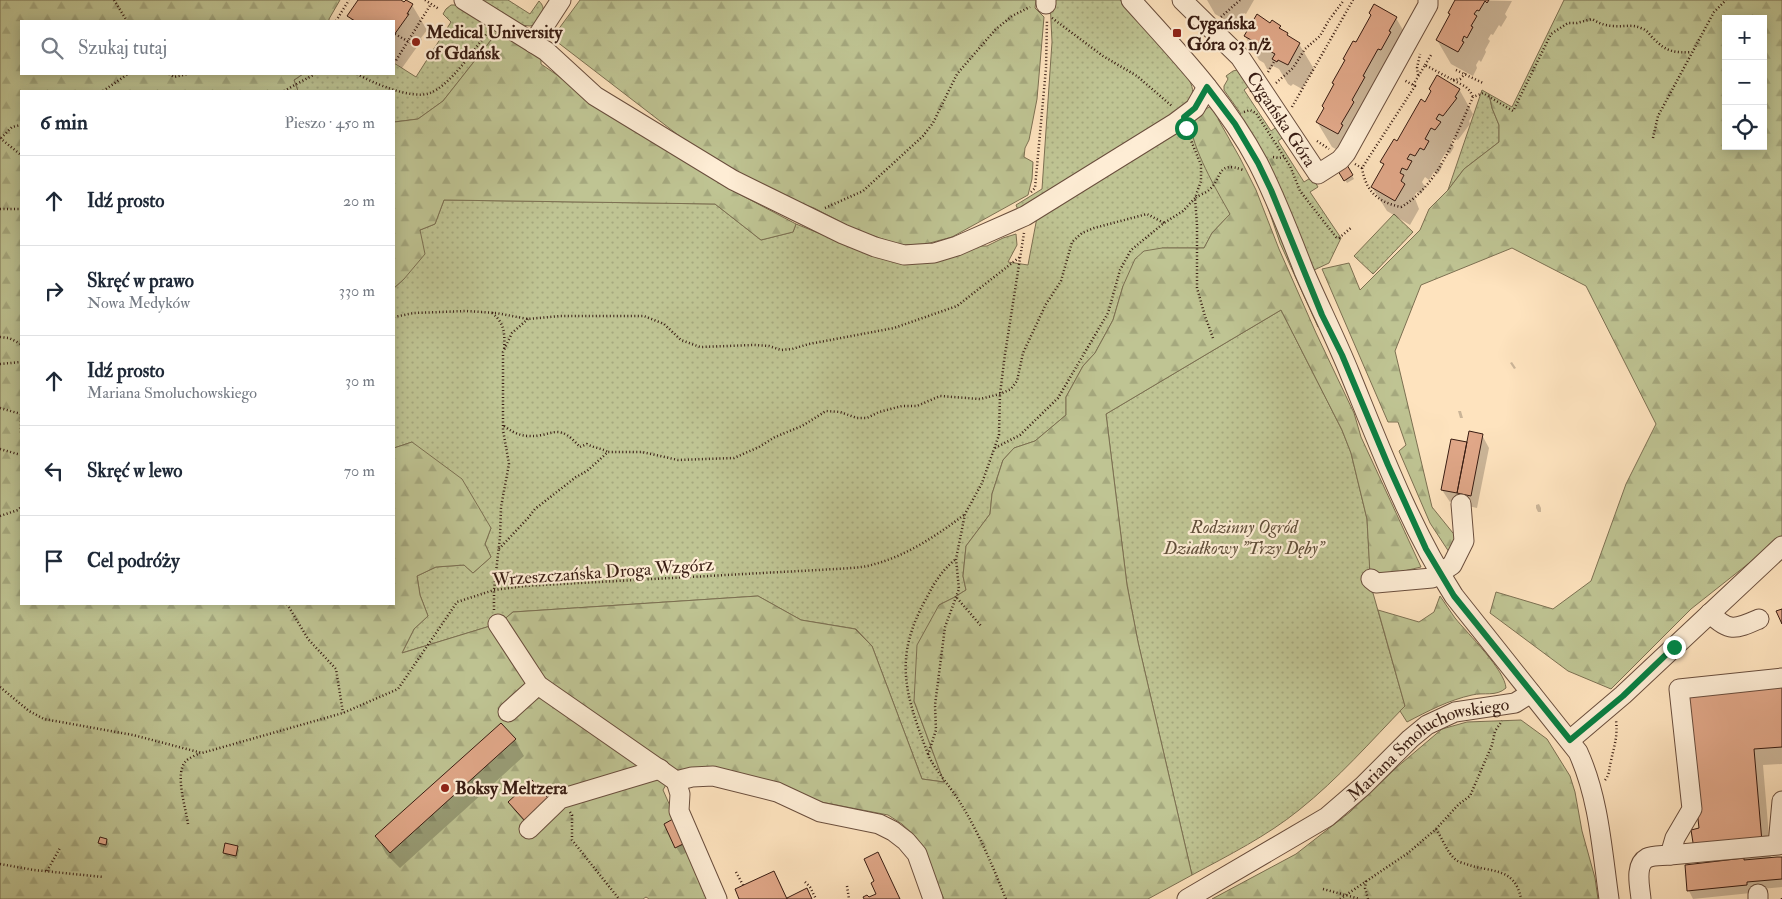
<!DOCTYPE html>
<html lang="pl">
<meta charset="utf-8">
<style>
:root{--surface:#fff;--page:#f6f6f7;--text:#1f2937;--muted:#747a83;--line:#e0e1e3}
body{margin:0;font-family:"IM FELL Double Pica",serif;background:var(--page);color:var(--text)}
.controls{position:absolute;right:15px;top:15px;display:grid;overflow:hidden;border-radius:0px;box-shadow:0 2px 12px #0003}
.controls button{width:45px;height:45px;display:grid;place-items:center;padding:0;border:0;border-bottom:1px solid var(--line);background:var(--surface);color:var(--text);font:25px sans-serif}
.stop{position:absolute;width:15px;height:15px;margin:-11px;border:4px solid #0b8043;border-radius:50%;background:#fff}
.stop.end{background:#0b8043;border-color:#fff;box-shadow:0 1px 5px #0008}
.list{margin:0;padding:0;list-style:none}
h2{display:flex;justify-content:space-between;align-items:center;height:65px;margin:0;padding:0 20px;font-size:21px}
h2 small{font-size:16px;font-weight:400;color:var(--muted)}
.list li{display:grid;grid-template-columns:32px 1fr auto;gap:15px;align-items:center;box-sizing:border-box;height:90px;padding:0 20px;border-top:1px solid var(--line)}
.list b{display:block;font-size:19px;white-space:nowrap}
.list p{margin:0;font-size:16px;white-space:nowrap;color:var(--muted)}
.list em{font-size:16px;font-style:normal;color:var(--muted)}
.icon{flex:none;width:28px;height:28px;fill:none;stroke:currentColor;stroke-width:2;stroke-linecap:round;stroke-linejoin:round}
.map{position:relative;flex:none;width:1782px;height:899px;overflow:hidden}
.search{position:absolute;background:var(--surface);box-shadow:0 2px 12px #0003;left:20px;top:20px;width:375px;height:55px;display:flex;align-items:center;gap:12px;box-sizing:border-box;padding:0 18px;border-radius:0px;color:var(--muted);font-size:19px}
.panel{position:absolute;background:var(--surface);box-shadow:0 2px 12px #0003;left:20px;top:90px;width:375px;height:515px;border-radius:0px}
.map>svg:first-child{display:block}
</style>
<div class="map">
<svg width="1782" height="899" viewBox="0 0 1782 899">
<defs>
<pattern id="grass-dots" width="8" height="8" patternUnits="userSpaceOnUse" patternTransform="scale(1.25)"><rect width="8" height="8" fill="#bfc493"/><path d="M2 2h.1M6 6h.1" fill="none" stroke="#a5a87e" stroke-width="1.8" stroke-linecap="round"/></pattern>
<pattern id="forest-firs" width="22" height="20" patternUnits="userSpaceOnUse" patternTransform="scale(1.25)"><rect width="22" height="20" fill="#bfc493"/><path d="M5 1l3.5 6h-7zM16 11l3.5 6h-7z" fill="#a5a87e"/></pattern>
</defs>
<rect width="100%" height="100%" fill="#fee3be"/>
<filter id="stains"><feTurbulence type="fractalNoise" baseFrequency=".004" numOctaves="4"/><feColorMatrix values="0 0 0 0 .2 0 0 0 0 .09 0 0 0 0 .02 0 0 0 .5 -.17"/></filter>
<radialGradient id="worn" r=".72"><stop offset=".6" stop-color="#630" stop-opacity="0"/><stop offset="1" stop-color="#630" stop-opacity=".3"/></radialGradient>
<path fill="url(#grass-dots)" stroke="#7c7052" d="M479,0H508L530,14L539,1C547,9 542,15 537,24L530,26L520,25Z
M1050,0H1120L1187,76C1193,86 1195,93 1189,103L1018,210L1016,205L1042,189L1052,42Z
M451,5H456L499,30L443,101L418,119L394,122V91H298L294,80L303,74H394V63L416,77L451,22L443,14L446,9Z
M1237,70L1242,73L1250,85L1244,90L1271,131L1278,126L1285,136L1278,141L1304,182L1312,177L1318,187L1310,192L1341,238L1329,263L1312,271L1238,116L1241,114L1224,90V86L1228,79L1226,76L1233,71Z
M1482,90L1489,94L1492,108L1499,125V142L1464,169L1448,190Z
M1190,121L1194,139L1230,214L1212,233L1204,248H1162L1123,286L1113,320L1095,353L1083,366L1066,397V415L1035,441L1014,448L1003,460L992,494L990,514L966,546L963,576L966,590L953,598L939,605L914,701L944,782L922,779L872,646L856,629L801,620L758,596L513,612L500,623L402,653L414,629L428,616L420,595L417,576L436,567L464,565L473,573L491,557L485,544L491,528L412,442L394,448V288L404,279L420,230L435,224L444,200L715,204L761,240L793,232L796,224L851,246H987L1003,238L1016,234L1017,245L1008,262L1028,265L1038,212Z
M1263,193L1321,326L1318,327L1280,243Z
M1394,214L1413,232L1373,274L1354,256Z
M1281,310L1342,430L1351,453L1367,519L1371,586L1405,706C1371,741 1338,779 1299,810C1267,836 1229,855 1192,875L1138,642L1127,585L1106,414Z"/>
<path fill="url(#forest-firs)" stroke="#7c7052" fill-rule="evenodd" d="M0,0H340L329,19V21H21V74H303L294,80L298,91H21V604H394V448L412,442L462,479L491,528L485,544L491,557L473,573L464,565L436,567L417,576L420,595L428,616L414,629L402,653L500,623L537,688L668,781L663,790L711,899H649L646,897L643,899H0Z
M580,0H1036L1035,8L1044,17L1037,99L1029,140L1025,148L1024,157L1033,162L1032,179L1028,195L952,237L926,244L900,245L856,230L814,208L778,195L695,148L552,38Z
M1564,0H1782V537L1691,609L1611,689L1568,671L1490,613L1496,592L1553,609L1591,581L1626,484L1656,424L1586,286L1512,248L1421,285L1395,351L1432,507L1457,538L1449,552L1430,523L1399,451L1406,445L1398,422H1388L1322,269L1349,263L1360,290L1420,230L1429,209L1448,190L1464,169L1499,142V125L1492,108L1489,94L1512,107ZM1726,19H1763V146H1726Z
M499,30L541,56V64L605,108L726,187L796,224L793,232L761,240L715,204L444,200L435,224L420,230L425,254L404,279L394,288V122L418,119L443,101Z
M1211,106L1220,116L1218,119L1240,158L1256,190L1279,249L1316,333L1354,413L1361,437L1421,567L1391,574L1370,575L1367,519L1351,453L1342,430L1281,310L1106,414L1127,585L1138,642L1192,875L1148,899H944L916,837L902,824L888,815L816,801L762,780L675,770L545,687L501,622L513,612L758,596L801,620L855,629L872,646L922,779L944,782L914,701L917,645L939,605L953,598L966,590L963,576L966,546L990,514L992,494L1003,460L1014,448L1035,441L1066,415V397L1083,366L1095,353L1113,320L1123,286L1135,259L1144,251L1162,248H1204L1212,233L1230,214C1216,189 1192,149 1190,121L1204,110Z
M1440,596C1445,603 1450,611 1455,618C1468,634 1505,670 1506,688C1496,697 1484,692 1472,695C1449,700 1428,711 1407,722L1400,711L1405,706L1378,610L1419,622L1434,612Z
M1521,720L1547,739L1570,776L1575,792L1582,831L1595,878L1598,899H1212L1296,854L1350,812L1396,768L1442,729L1467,722Z"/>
<path fill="#0003" d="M359,0H399L404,4L406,1L412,5L427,30L421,38L422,40L402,68L394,62V21H352L349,16Z
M1207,0H1254L1246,14L1244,13L1236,26L1215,14Z
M1457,0L1512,1L1505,14L1507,17L1501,27L1499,25L1493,35L1491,34L1488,39L1490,41L1485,50L1486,52L1481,62L1479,60L1476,65L1477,68L1473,76L1451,64L1437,40L1450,16L1449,14Z
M1396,18L1410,42L1352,158L1332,147L1317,122L1324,109L1323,106L1356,44Z
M1271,24L1280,27L1289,38L1299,44L1314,69L1302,89L1293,84L1291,86L1288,84L1279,69L1273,66L1270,70L1267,69L1264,63L1259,60L1245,36Z
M1459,89L1473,114L1469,121L1470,124L1458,140L1454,138L1451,142L1454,147L1450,154L1446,152L1440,162L1442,167L1438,174L1434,172L1429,180L1425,177L1422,182L1425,187L1421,194L1417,192L1414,196L1419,209L1410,225L1387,211L1372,187L1384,166L1382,162L1425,103Z
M1272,158L1276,165L1272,166L1269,159Z
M1347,167L1354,179L1347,183L1340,172Z
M1512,362L1516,368L1514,369L1510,363Z
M1458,411H1461L1463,418H1460Z
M1482,435L1489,448L1477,508L1450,502L1442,490L1468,443Z
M1539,504L1541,508V512H1538L1536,508V505Z
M1782,687V764L1763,765L1771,860L1782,859V887L1750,890L1751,893L1693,899L1689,891L1704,864L1695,848L1701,829Z
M514,739L524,756L400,868L386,854L377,837Z
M532,782L530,828L514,810L509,802Z
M677,829L688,852L681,855L676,847Z
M107,840L109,844L107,848L101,847L99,843Z
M237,847L239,850L237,859L227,856L224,853Z"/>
<path fill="#e0a788" stroke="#381c12" d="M358,0H401L404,2L406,0L413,4L407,14H409L394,35V21H355L347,16Z
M1455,0H1489L1487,3L1485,1L1479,11L1477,10L1474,14L1477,16L1471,26L1473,27L1467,38L1464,36L1462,41L1464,42L1458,52L1436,40L1450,14L1448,13Z
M1374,4L1397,17L1389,31L1391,32L1381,50L1378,49L1363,76L1365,77L1352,100L1354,102L1341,124L1343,125L1338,134L1316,122L1324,108L1322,106L1334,84L1332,83L1345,60L1343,59L1353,41L1356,42L1371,15L1369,13Z
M1257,14L1270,23L1272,20L1281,26L1279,28L1288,33L1287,35L1300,43L1288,65L1278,60L1277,62L1272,59L1275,54L1266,49L1267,47L1259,42L1256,46L1251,44L1253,41L1244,36Z
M1437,75L1460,89L1455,97L1457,98L1443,116L1439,114L1436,119L1441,122L1435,130L1431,128L1425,139L1429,141L1424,150L1420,148L1415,156L1410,154L1407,159L1412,161L1407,170L1402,168L1400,173L1404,175L1401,181L1405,184L1395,201L1371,187L1384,164L1380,162L1394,139L1397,141L1421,99L1425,102L1431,91L1429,89Z
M1347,165L1353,175L1344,181L1338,171Z
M1469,431L1483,434L1471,496L1457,493Z
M1451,439L1467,442L1457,493L1441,490Z
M1782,609V624L1776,611Z
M1782,685V747L1754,749L1762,842L1694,849L1691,830L1699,828L1684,695Z
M501,723L516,739L390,853L375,836Z
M532,780L549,799L525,821L508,802Z
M673,819L685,843L675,848L664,824Z
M100,837L107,839L106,845L98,843Z
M225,843L238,846L236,856L223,853Z
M878,852L900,899H864L863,897L867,895L869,897L876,894L871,883L874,881L864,859Z
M1777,857H1782V879L1747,882V885L1687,891L1685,865L1744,858V860Z
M774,871L787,899H739L735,889Z
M807,888L812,899H787V898Z"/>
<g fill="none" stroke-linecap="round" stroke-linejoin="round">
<defs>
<g id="minor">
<path d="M464,0L546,51L595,96L733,180L843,234L875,247L904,255L934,253L957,246L1025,216L1175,123L1195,108L1207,87"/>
<path d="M1046,0V4"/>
<path d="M1131,0C1177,51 1226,102 1258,163C1276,198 1290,235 1304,271C1319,306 1336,339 1350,374C1381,450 1410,527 1454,596L1578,752C1599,798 1602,850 1609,899"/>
<path id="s1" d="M1182,0L1240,57L1318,174L1340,160L1346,153L1428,5V0"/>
<path d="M533,43L561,0"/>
<path d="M1371,579L1376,583L1432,578L1452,565L1464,541L1461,504"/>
<path d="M1710,613C1729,633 1736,629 1759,619"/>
<path d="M498,624L538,685L676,781L692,777L713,776L777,792L820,812L879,824L893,831L906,841L917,854L933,899"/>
<path d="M508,712L538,685"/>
<path d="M1570,740L1623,695L1782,546"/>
<path d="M676,781L680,794L679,811L717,899"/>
<path d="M529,829L560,799L660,769"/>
<path d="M1670,855L1778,845L1782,801"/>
<path d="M1758,894V899"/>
<path id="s2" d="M1187,899L1327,817L1363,786L1410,739L1427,725L1455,712L1515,703L1531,693"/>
<path d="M1641,899C1640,887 1634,865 1647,858C1653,855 1663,856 1670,855L1675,838L1692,809L1679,689L1782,678"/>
</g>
</defs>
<use href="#minor" stroke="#6a4e3d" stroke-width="21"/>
<path stroke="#381c12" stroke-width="2.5" stroke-dasharray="1 2.5" stroke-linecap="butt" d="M114,0L127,21
M425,0L439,9
M1221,17L1240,0
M1052,18L1103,56L1137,76L1173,107
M336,21L349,0
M395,34L416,46
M394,61L395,62L431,4
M1425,65L1431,55
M1456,70L1483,83
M1268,72L1275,60
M169,74L174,77L188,74
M357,74C373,83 412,100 430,93C451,85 474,49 488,32
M1418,75L1417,68L1420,54
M1453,80L1460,79L1466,73
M1276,83L1293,68L1305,49L1320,36L1329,20L1344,0
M1413,85L1425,65L1466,87L1470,91L1473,97
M103,91L128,74
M284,91L315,74
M1292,107L1353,0
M1244,112L1250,110L1256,113L1290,166L1300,191L1336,237L1339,238L1352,227
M0,138L21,155
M1,138L12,127L21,125
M1653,138L1658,116L1714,12L1726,0
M1317,141L1329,149
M1273,157L1279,158L1284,157
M1355,164L1362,168L1415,86L1404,80
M1362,168C1366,191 1377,202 1401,207C1439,186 1456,134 1473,97L1483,93L1513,111L1551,34L1568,23H1577L1592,19C1599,23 1605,26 1614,26C1623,27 1632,24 1641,28C1647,30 1649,34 1653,38C1666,52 1675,53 1692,52
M1031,192L1035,188L1046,68L1047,20
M825,208L863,191L923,136L933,123L957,74L995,30L1012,16L1030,7
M0,209H21
M492,313C505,323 505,335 504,350
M394,317L414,313L466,311L496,313L528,319L560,316H644L664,324L681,340L700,347L754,345L769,346L781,350L792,349L809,344L894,328L957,306L1021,256
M0,337L9,338L21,344
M1213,338L1205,316L1197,288V225L1195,198C1199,195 1206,193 1209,190C1223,178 1216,160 1243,170
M0,364L21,362
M0,408L21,414
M21,414V435
M504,426C516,435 526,438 542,435C547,434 552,432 557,432C567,432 574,441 580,447L587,444C594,448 601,448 608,452
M995,448L1020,435L1058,398L1108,313L1120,270L1131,250L1164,223L1183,211L1195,198L1201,181V165L1188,133
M0,449L21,455
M0,516L18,510L21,507
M499,549L528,518L535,509L576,477L587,471L608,452H642L678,460L734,458L759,447L775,437L802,426L826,411L840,412L857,418H867L879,412L902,406H917L940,396L980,399L1000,394L1011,389L1017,381L1023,353L1046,304L1061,281L1072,242L1082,233L1094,228L1147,214L1164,223
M957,598L982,627
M287,604L308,639L336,669L343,713
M494,610V590L500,537L501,507L509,464L503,430V352L512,333L528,319
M0,687L29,711L44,719L133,735L202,753L343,713L398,689L457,602L494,590L525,586L836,569C849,568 863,568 875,564C908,555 937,535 964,515
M928,754C905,694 893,658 926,599C934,583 942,570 956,559
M1605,780C1610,774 1609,768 1611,761C1614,746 1618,737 1616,720
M570,812L572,815V840L619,899
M188,824C186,808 174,773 186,761C189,758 196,755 200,753
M1436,829C1442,838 1447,852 1455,859C1458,862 1463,863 1466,864C1490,873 1515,866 1521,899
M0,864L34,870L103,877
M47,871L60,848
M736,872L743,885
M1366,881L1365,888L1368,899
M805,882L810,887L816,899
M847,886L849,899
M1323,889L1360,899
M1006,899C993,867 979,833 961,804C951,787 937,773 928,755L936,730L935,705L945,627L959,589L956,559L965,514L982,483L999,435L1000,394L1005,354L1024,233
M1340,899L1408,853L1436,829L1459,804L1470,796L1492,745L1495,731L1502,721
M1782,899V898"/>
<use href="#minor" stroke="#feedd5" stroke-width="19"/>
</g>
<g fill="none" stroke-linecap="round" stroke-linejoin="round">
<path stroke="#0b8043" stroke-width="6" d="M1186,128L1184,117L1195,108L1207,87L1235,124L1258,163L1271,190L1322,315L1342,355L1388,465L1426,549L1454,596L1570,740L1623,696L1674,647"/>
</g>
<g fill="#8f2418" stroke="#feedd5" stroke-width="2">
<rect x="1172" y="28" width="10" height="10" rx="2.5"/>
<circle cx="416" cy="42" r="5"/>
<circle cx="445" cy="788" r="5"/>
</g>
<g text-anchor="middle" stroke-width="4.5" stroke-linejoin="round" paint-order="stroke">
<g font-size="18" font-weight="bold" fill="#381c12" stroke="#feedd5" text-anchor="start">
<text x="1187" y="29">Cygańska<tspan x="1187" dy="21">Góra 03 n/ż</tspan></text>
<text x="426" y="38">Medical University<tspan x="426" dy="21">of Gdańsk</tspan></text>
<text x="455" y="794">Boksy Meltzera</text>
</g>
<g font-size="18" fill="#381c12" stroke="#feedd5">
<text dy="6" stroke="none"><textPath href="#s1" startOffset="156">Cygańska Góra</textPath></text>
<text transform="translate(603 572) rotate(-4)" y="6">Wrzeszczańska Droga Wzgórz</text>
<text dy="6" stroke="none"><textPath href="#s2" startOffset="288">Mariana Smoluchowskiego</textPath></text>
</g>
<g font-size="18" font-style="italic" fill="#604e39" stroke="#feedd5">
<text x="1244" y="533">Rodzinny Ogród<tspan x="1244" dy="21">Działkowy "Trzy Dęby"</tspan></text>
</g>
</g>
<rect width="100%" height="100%" filter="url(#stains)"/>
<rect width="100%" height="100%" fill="url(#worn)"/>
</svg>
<div class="controls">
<button>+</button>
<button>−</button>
<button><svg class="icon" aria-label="locate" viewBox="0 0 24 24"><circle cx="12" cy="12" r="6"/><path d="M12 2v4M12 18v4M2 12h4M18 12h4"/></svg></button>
</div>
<div class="stop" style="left:1186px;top:128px"></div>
<div class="stop end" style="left:1674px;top:647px"></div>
<div class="search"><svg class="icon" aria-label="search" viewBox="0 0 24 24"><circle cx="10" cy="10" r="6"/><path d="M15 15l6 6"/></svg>Szukaj tutaj</div>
<section class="panel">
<h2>6 min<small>Pieszo · 450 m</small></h2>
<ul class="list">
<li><svg class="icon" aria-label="ahead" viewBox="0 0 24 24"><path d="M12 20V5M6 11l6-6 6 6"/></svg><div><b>Idź prosto</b></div><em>20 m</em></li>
<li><svg class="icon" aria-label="right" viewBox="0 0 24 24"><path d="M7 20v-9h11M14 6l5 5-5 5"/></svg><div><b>Skręć w prawo</b><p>Nowa Medyków</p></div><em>330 m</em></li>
<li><svg class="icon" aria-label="ahead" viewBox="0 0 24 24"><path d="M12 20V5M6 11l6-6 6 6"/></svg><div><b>Idź prosto</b><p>Mariana Smoluchowskiego</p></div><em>30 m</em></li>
<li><svg class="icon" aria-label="left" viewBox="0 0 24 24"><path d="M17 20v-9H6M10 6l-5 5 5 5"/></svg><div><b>Skręć w lewo</b></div><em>70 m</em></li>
<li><svg class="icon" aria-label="arrive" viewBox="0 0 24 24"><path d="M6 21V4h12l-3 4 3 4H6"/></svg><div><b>Cel podróży</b></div></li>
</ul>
</section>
</div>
